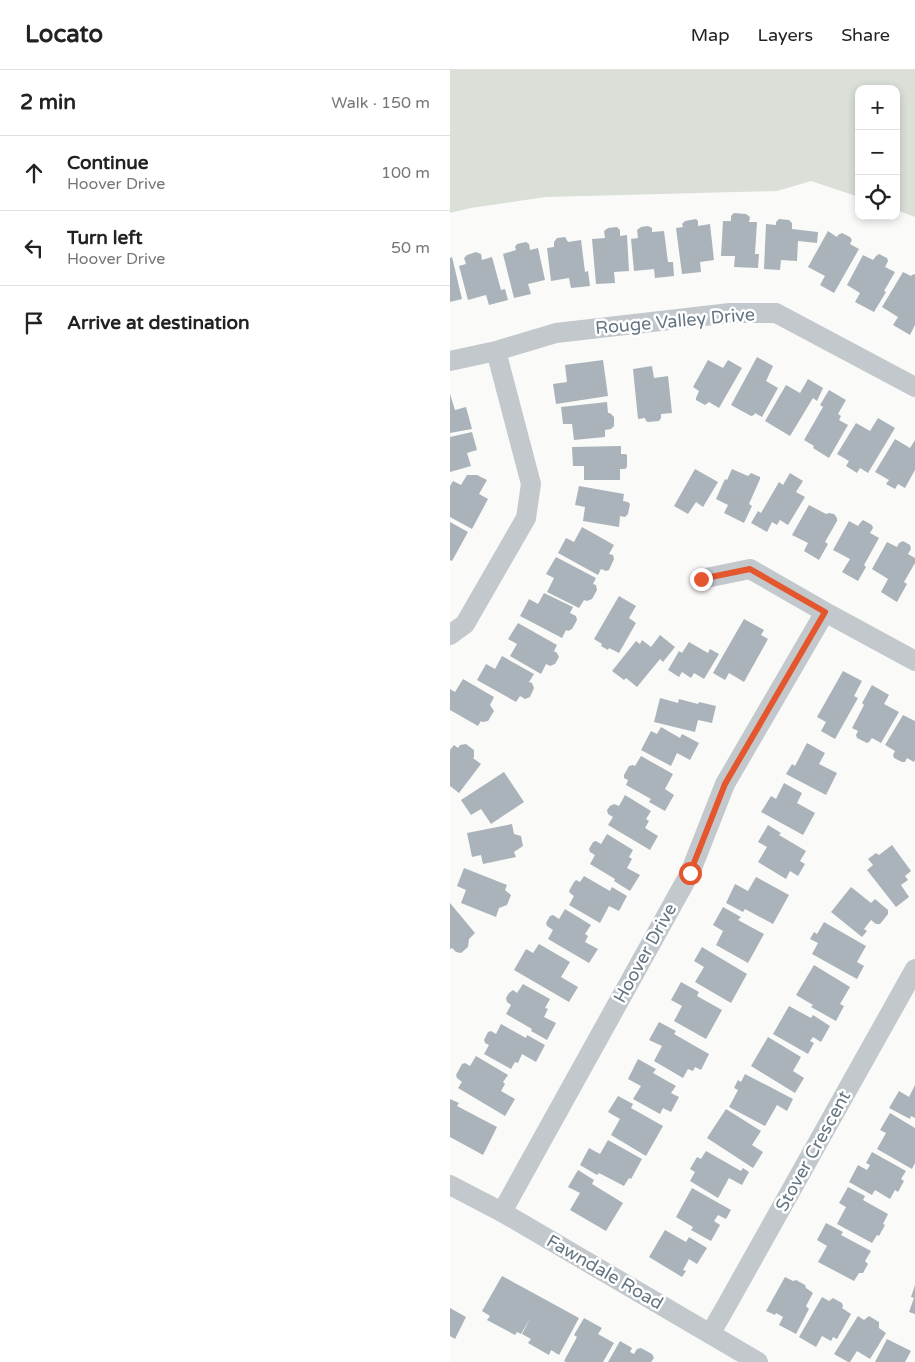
<!DOCTYPE html>
<meta charset="utf-8">
<style>
:root{--surface:#fff;--page:#f6f6f6;--text:#222;--muted:#767676;--line:#e0e0e0}
body{margin:0;font-family:"Varela Round",sans-serif;background:var(--page);color:var(--text)}
.controls{position:absolute;right:15px;top:15px;display:grid;overflow:hidden;border-radius:10px;box-shadow:0 2px 8px #0003}
.controls button{width:45px;height:45px;display:grid;place-items:center;padding:0;border:0;border-bottom:1px solid var(--line);background:var(--surface);color:var(--text);font:25px sans-serif}
.stop{position:absolute;width:15px;height:15px;margin:-11px;border:4px solid #e4572e;border-radius:50%;background:#fff}
.stop.end{background:#e4572e;border-color:#fff;box-shadow:0 1px 5px #0008}
.list{margin:0;padding:0;list-style:none}
h2{display:flex;justify-content:space-between;align-items:center;height:65px;margin:0;padding:0 20px;font-size:21px}
h2 small{font-size:16px;font-weight:400;color:var(--muted)}
.list li{display:grid;grid-template-columns:32px 1fr auto;gap:15px;align-items:center;box-sizing:border-box;height:75px;padding:0 20px;border-top:1px solid var(--line)}
.list b{display:block;font-size:19px;white-space:nowrap}
.list p{margin:0;font-size:16px;white-space:nowrap;color:var(--muted)}
.list em{font-size:16px;font-style:normal;color:var(--muted)}
.icon{flex:none;width:28px;height:28px;fill:none;stroke:currentColor;stroke-width:2;stroke-linecap:round;stroke-linejoin:round}
.map{position:relative;flex:none;width:465px;height:1292px;overflow:hidden}
header{display:flex;align-items:center;gap:30px;box-sizing:border-box;height:70px;padding:0 25px;background:var(--surface);border-bottom:1px solid var(--line)}
header strong{font-size:24px}
nav{display:flex;gap:28px;margin-inline-start:auto;font-size:18px}
main{display:flex}
aside{flex:1;background:var(--surface)}
.map>svg:first-child{display:block}
</style>
<header>
<strong>Locato</strong>
<nav><a>Map</a><a>Layers</a><a>Share</a></nav>
</header>
<main>
<aside>
<h2>2 min<small>Walk · 150 m</small></h2>
<ul class="list">
<li><svg class="icon" aria-label="ahead" viewBox="0 0 24 24"><path d="M12 20V5M6 11l6-6 6 6"/></svg><div><b>Continue</b><p>Hoover Drive</p></div><em>100 m</em></li>
<li><svg class="icon" aria-label="left" viewBox="0 0 24 24"><path d="M17 20v-9H6M10 6l-5 5 5 5"/></svg><div><b>Turn left</b><p>Hoover Drive</p></div><em>50 m</em></li>
<li><svg class="icon" aria-label="arrive" viewBox="0 0 24 24"><path d="M6 21V4h12l-3 4 3 4H6"/></svg><div><b>Arrive at destination</b></div></li>
</ul>
</aside>
<div class="map">
<svg width="465" height="1292" viewBox="0 0 465 1292">
<rect width="100%" height="100%" fill="#fafaf8"/>
<path fill="#dadfd7" d="M0,0H465V147L446,140V19H409V127L361,111L327,121L96,127L21,138L0,143Z"/>
<path fill="#aab3b9" d="M284,143L296,144L300,147L299,152H307L305,184H309L308,198L284,197L285,186H271L273,151H281V146Z
M246,149L248,151V156L260,154L264,190L250,192L251,202L232,204L226,158L233,157L232,154L235,151Z
M329,149L339,150L342,153V159L368,162L367,173L348,171L347,191L331,190L330,200L314,199L316,154L326,155V152Z
M198,156L202,158V162L214,161L218,192H223L224,206L205,208L204,199L184,201L181,169L188,168L187,160L191,157Z
M167,157L170,160V166L177,165L179,201L164,202L165,213L146,214L142,169L155,168L154,161L158,158Z
M378,161L387,167L388,165L392,163L400,167L402,170L400,174L409,179L384,223L370,215L375,206L358,197Z
M115,167L118,172L131,170L135,202L138,201L140,216L121,218L119,208L101,211L97,178L104,177V172L107,168Z
M76,172L79,174L80,180L88,178L95,210L78,214L81,224L64,228L53,184L66,180L65,177L67,174Z
M26,182L31,184L32,190L42,187L51,220L55,219L58,230L39,235L36,225L18,230L9,196L16,194L14,188L17,185Z
M429,184L437,188L438,191L435,197L445,202L434,221L436,222L424,242L405,232L410,223L397,215L413,185L423,190L426,186Z
M2,187L12,229L0,232V188Z
M453,202L461,206L462,205L465,204V255L460,265L443,255L448,247L432,237Z
M307,287L323,296L316,311L328,318L312,347L305,343L304,345L301,346L281,335Z
M153,290L158,326L106,334L103,314L117,312L115,295Z
M258,290L273,298L278,290L292,298L269,338L259,332L255,335L246,330V328L249,321L243,317Z
M202,296L204,308L218,306L222,343L211,344V348L209,351L198,352L196,351L195,348L188,349L183,299Z
M358,309L373,318L367,331L363,328L340,366L315,351L336,315L350,323Z
M379,320L396,330L388,344L391,346L389,350L398,355L379,388L363,378L364,376L354,370L373,337L370,335Z
M0,324L5,340L16,337L22,359L0,363Z
M157,332L158,343H160L164,347V356L161,359L155,360V367L124,370L122,354H113L111,337Z
M428,348L445,358L418,403L410,398L407,403L396,396L399,391L387,384L406,353L420,361Z
M22,362L27,380L17,383L21,396L0,402V367Z
M445,369L460,378L465,370V400L455,418L448,414L445,419L436,414L439,410L425,402Z
M171,376V384H175L177,385V397L175,399H170V410H134V396H123L122,377Z
M245,399L268,412L253,437L246,432L238,444L224,436Z
M282,399L298,406L301,403L310,407V409L299,434L302,436L294,453L274,443L278,435L266,429L275,409L277,410Z
M340,403L353,411L346,422L355,427L338,455L330,450L327,455L322,452L317,462L301,453L308,441L311,443L329,412L333,415Z
M17,405H27L37,410L29,424L38,429L22,459L0,447V416L3,411L11,415Z
M129,416L174,424L173,431L178,432L180,434L178,444L175,447L170,446L169,457L133,451L135,437L125,435Z
M359,435L376,444L379,443L384,444L387,448V451L375,472L378,474L369,490L354,481L358,473L342,465Z
M413,450L422,455L423,458L420,463L429,468L414,495L416,497L408,511L392,502L400,489L383,480L399,451L408,456L411,452Z
M0,452L18,462L2,491L0,490Z
M132,457L164,475L159,484L163,485L164,489L159,500L156,501L151,499L148,505L108,483L116,468L124,472Z
M453,471L460,475L461,479L458,484L465,488V493L454,512L457,514L447,532L431,522L438,509L422,499L437,472L447,477L449,473Z
M106,487L146,508L143,514L146,515L147,520L142,529L137,531L134,530L129,538L97,522L104,508L96,504Z
M94,523L123,537L120,543L126,546L127,550L122,559L118,561L116,560L112,568L70,546L79,529L88,534Z
M169,526L186,536L179,548L186,553L169,583L159,578L158,580L151,576L152,574L144,569Z
M294,549L314,560L311,565L318,569L294,612L279,603L275,610L263,603Z
M68,553L107,575L104,581L107,583L109,587L105,594L100,596L96,594L91,604L60,586L67,574L58,569Z
M210,565L225,577L213,592L210,589L187,617L176,608L174,610L162,601L186,571L190,574L192,570L201,577Z
M239,572L258,583L260,579L269,584L254,609L244,603L241,608L232,602L229,607L218,600L229,581L232,583Z
M52,586L84,604L79,612L82,613L84,618L80,627L75,629L70,626L66,632L27,610L36,594L45,599Z
M393,601L412,611L404,626L408,628L385,669L371,661L376,652L367,647Z
M13,609L44,627L40,635L44,641L38,651L33,652L31,651L28,656L0,640V619L5,622Z
M422,615L439,625L434,634L449,642L431,673L422,668L419,672L417,673L407,668L406,665L408,661L402,658L414,635L412,633Z
M210,628L228,633L229,629L248,634L249,632L266,636L262,653L248,650L245,662L204,652Z
M453,645L465,651V690L464,692L457,688L455,692H452L444,688L443,685L445,681L435,675Z
M211,657L230,668L232,664L249,673L240,690L227,683L221,696L191,680L201,661L207,664Z
M357,673L375,683L369,694L387,703L376,725L336,704L342,694L345,696Z
M16,674L24,680V687L23,688L31,694L9,723L0,716V680L4,675L8,678L10,675Z
M191,686L223,704L215,719L224,725L215,741L199,732L201,729L176,715L178,710L174,708V705L179,696L183,695L185,696Z
M54,702L74,732L41,754L31,739L21,745L11,730Z
M334,713L352,723L347,733L365,743L353,765L311,742L321,726L326,729Z
M175,725L201,741L196,749L199,751L195,758L208,766L200,780L158,755L163,747L158,744L157,740L160,736L164,734L169,736Z
M62,754L64,764L71,766L73,776L64,782L66,787L33,794L31,785L22,787L17,763Z
M318,755L331,763L329,765L356,781L350,791L355,794L348,806L340,801L336,809L308,792L317,777L308,772Z
M157,764L183,780L179,787L182,789L177,798L190,805L180,821L164,811L165,809L140,794L145,785L140,782L139,779L143,772L146,771L151,774Z
M442,775L461,801L455,806L458,810L451,815L459,827L446,837L417,800L423,795L418,789L426,783L429,785Z
M14,798L57,815L55,820L61,825L57,835L49,838L46,847L11,833L16,820L7,816Z
M134,806L160,821L162,817L177,826L169,841L159,836L150,853L119,835L124,826L120,823L119,821L124,812L126,810L130,812Z
M306,807L339,825L323,854L295,839L293,842L276,833L285,814L298,821Z
M401,817L421,833L425,829L438,840V844L430,854H426L421,850L414,859L417,861L412,867L381,842Z
M0,833L25,863L19,869L18,877L11,883L6,882L2,878L0,879Z
M273,837L291,847L288,850L314,864L298,893L266,875L273,861L263,855Z
M115,839L141,855L135,864L138,866L135,872L148,879L139,893L98,869L103,860L97,856L96,853L100,846L103,845L109,849Z
M374,852L416,876L407,892L414,896L407,909L362,884L368,873L360,869L364,862L367,864Z
M89,874L120,892L111,907L128,917L119,932L64,900L76,879L83,883Z
M252,877L297,904L281,933L245,912L254,897L244,891Z
M364,895L400,917L390,934L394,936L386,951L361,937L363,935L346,925Z
M231,912L249,922L247,926L272,940L256,969L224,951L232,936L221,930Z
M73,914L100,929L95,938L98,939L94,947L106,953L97,970L81,961L82,959L56,944L61,935L57,932L56,928L59,923L63,920L67,923Z
M339,936L361,948L363,945L380,956L371,972L363,967L360,971L364,973L358,984L323,964Z
M209,952L226,961L224,964L259,984L251,1000L245,997L243,1001L238,999L233,1008L204,991L212,976L199,970Z
M51,954L76,968L77,965L95,975L86,992L72,984L68,993L65,992L61,999L34,984L39,975L35,973L34,970L38,962L41,961L46,964Z
M318,967L351,987L343,1001L354,1008L345,1023L301,996Z
M26,986L58,1005L53,1012L55,1014L51,1021L65,1029L55,1046L8,1018L12,1012L7,1008L6,1005L12,994L15,993L20,996Z
M188,989L206,999L203,1003L226,1016L221,1023L229,1027L221,1042L213,1038L210,1044L183,1029L191,1016L178,1009Z
M295,1004L343,1029L337,1041L327,1035L315,1056L279,1037L288,1020L284,1018L288,1010L291,1012Z
M465,1015V1048L461,1046L460,1049L439,1038L449,1021L459,1027Z
M168,1026L183,1034L181,1038L213,1056L196,1086L161,1065L170,1049L158,1042Z
M0,1029L9,1033L7,1036L47,1057L33,1085L0,1067Z
M276,1039L311,1061L302,1075L313,1082L303,1098L257,1068Z
M440,1043L465,1058V1093L462,1099L427,1079L436,1063L430,1060Z
M158,1070L192,1089L181,1109L179,1108L174,1116L149,1103L147,1105L130,1095L139,1078L150,1084Z
M256,1081L291,1101L293,1098L299,1102L292,1115L279,1108L268,1128L240,1111L245,1102L240,1099L247,1087L251,1089Z
M422,1082L456,1101L451,1109L454,1111L448,1122L445,1120L440,1129L425,1120L422,1125L399,1112L408,1095L417,1100L420,1095L416,1093Z
M128,1100L144,1110L142,1114L173,1133L156,1161L120,1140L130,1123L118,1117Z
M398,1117L415,1126L413,1130L438,1144L433,1154L435,1155L429,1166L427,1165L422,1173L387,1154L396,1137L389,1133Z
M242,1118L281,1140L276,1149L268,1145L264,1151L270,1155L261,1171L241,1160L243,1157L226,1147Z
M376,1153L393,1162L391,1165L421,1181L415,1191L418,1194L413,1203H409L404,1211L368,1192L377,1176L367,1170Z
M215,1160L236,1172L239,1167L257,1178L247,1194L239,1189L233,1200L236,1201L232,1207L199,1187Z
M52,1206L129,1248L109,1285L101,1280L99,1285L78,1273L81,1269L72,1264L81,1247L71,1264L67,1262L65,1265L37,1250L40,1246L32,1241Z
M335,1207L343,1211L346,1210L355,1215L356,1218L363,1223L356,1236L359,1239L346,1264L329,1255L333,1247L326,1243L325,1245L316,1241Z
M465,1215V1244L459,1242L464,1228L461,1227Z
M372,1227L379,1231L383,1228L392,1233L393,1236L392,1238L401,1244L387,1269L383,1267L381,1271L372,1266L366,1277L349,1267Z
M0,1238L16,1247L5,1269L0,1266Z
M408,1246L414,1250L419,1246L429,1252V1258L436,1263L420,1289L407,1281L400,1292H398L384,1284Z
M134,1248L152,1258L148,1264L164,1273L153,1292H116L114,1291L127,1267L124,1265Z
M437,1269L461,1281L455,1292H425Z
M170,1271L182,1278L180,1282L184,1284L187,1279L191,1278L202,1284L204,1288L201,1292H158Z"/>
<g fill="none" stroke-linecap="round" stroke-linejoin="round">
<path stroke="#c3c8cc" stroke-width="20" d="M0,291L46,281L106,263L280,243H326L465,317
M251,509L300,499L375,542L465,591
M0,565L15,554L76,448L81,414L46,281
M0,1115L52,1142L308,1292
M52,1142L240,803L275,714L375,542
M260,1264L274,1240L465,899"/>
</g>
<g fill="none" stroke-linecap="round" stroke-linejoin="round">
<path stroke="#e4572e" stroke-width="6" d="M240,803L275,714L375,542L300,499L251,509"/>
</g>
<g text-anchor="middle" stroke-width="5" stroke-linejoin="round" paint-order="stroke">
<g font-size="18" fill="#657683" stroke="#fff">
<text transform="translate(225 251) rotate(-5)" y="6">Rouge Valley Drive</text>
<text transform="translate(195 883) rotate(-61)" y="6">Hoover Drive</text>
<text transform="translate(363 1081) rotate(-61)" y="6">Stover Crescent</text>
<text transform="translate(155 1202) rotate(30)" y="6">Fawndale Road</text>
</g>
</g>
</svg>
<div class="controls">
<button>+</button>
<button>−</button>
<button><svg class="icon" aria-label="locate" viewBox="0 0 24 24"><circle cx="12" cy="12" r="6"/><path d="M12 2v4M12 18v4M2 12h4M18 12h4"/></svg></button>
</div>
<div class="stop" style="left:240px;top:803px"></div>
<div class="stop end" style="left:251px;top:509px"></div>
</div>
</main>
